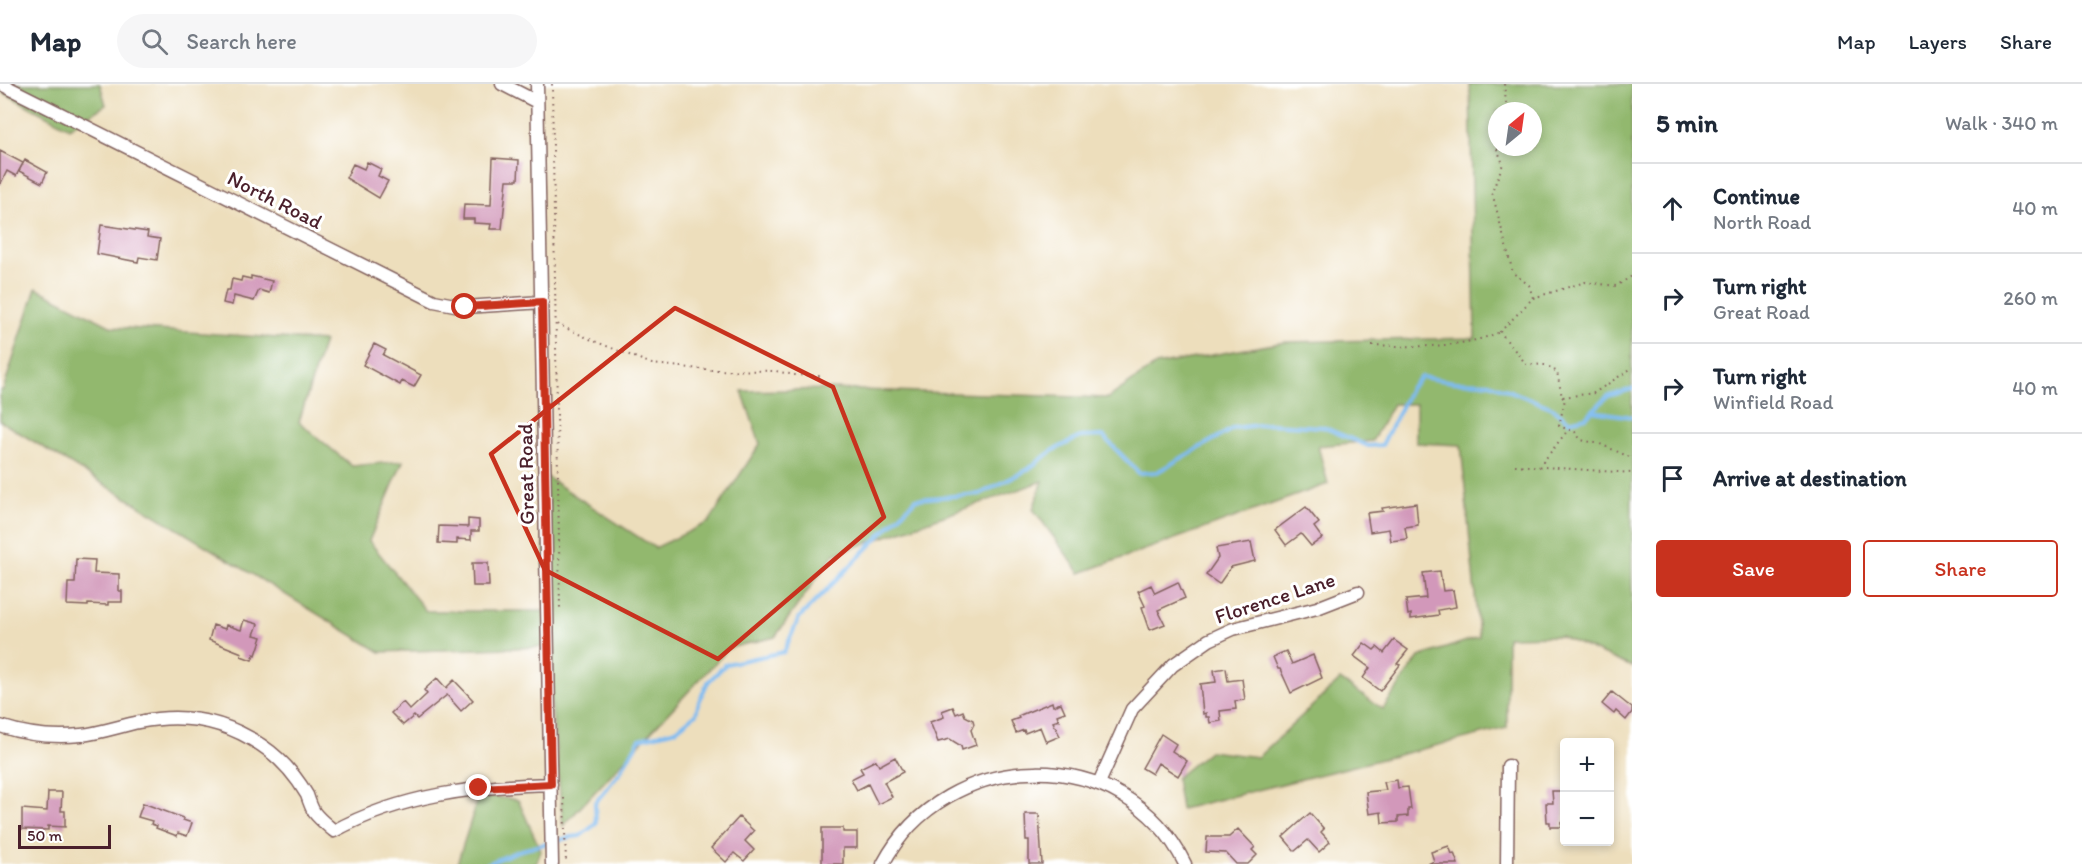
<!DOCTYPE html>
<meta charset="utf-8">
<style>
:root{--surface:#fff;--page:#f6f6f7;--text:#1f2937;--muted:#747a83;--line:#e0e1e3;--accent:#c8321e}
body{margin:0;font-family:Itim,sans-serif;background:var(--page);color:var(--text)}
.controls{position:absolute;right:18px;bottom:18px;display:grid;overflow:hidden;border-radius:6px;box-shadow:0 3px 9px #0003}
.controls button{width:54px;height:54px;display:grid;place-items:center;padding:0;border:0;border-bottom:2px solid var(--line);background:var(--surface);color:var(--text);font:30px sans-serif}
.compass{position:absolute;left:1488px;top:18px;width:54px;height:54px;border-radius:50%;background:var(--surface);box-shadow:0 3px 9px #0003;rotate:29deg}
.scale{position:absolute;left:18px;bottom:15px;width:93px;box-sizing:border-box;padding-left:6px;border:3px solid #4a1f2b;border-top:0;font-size:16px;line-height:21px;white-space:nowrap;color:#4a1f2b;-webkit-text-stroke:4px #fff;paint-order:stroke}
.stop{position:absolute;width:18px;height:18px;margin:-14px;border:4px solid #c8321e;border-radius:50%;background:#fff}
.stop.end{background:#c8321e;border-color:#fff;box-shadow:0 2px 6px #0008}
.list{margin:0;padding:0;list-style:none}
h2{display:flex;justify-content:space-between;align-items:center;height:78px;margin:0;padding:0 24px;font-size:26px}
h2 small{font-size:20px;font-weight:400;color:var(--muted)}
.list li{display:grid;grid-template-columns:39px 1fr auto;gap:18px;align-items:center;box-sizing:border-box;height:90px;padding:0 24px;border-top:2px solid var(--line)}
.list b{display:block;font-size:22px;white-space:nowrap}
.list p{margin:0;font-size:20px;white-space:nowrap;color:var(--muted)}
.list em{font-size:20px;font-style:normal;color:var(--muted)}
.actions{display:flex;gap:12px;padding:18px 24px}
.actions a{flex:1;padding:14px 0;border:2px solid var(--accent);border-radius:6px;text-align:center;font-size:21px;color:var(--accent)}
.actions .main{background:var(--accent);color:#fff}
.icon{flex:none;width:33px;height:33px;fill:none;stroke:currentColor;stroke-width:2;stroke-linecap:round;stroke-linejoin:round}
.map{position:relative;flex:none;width:1632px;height:780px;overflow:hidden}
header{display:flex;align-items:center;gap:36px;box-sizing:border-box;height:84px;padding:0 30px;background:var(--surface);border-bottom:2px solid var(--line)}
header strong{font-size:28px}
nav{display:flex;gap:33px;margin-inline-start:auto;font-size:21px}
.search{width:420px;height:54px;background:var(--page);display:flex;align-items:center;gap:15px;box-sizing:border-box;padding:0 21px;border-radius:33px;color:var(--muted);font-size:22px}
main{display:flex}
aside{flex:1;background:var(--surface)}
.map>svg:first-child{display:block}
</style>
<header>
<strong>Map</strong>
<div class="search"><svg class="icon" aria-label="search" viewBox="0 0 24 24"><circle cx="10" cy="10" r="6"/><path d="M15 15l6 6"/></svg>Search here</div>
<nav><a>Map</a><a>Layers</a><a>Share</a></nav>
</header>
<main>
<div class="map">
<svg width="1632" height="780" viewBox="0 0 1632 780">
<rect width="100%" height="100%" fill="#fff"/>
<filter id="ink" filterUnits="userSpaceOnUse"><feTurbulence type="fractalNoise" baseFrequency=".0167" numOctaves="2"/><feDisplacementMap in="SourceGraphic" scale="12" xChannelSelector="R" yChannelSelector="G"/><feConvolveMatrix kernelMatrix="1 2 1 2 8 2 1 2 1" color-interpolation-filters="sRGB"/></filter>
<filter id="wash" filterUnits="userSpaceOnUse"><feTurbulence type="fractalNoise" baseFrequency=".008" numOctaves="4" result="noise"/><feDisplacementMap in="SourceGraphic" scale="24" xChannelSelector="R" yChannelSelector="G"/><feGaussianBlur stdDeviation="1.35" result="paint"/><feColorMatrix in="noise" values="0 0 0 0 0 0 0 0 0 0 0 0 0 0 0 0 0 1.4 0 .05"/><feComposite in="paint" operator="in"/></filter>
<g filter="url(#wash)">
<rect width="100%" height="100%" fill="#eddebc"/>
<path fill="#92b86e" stroke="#6e6c4c" stroke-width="1.5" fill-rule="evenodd" d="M0,0H100L106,21L69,44L0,7Z
M1470,0H1632V583L1560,552L1507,553V644L1181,725L1176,694L1209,667L1258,673L1340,596L1383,625L1419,573L1479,553L1461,361L1416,359V320H1393L1372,357L1318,362L1328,400L1080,489L1033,425L1043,397L833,471L775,553L729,564L563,742L546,563L380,568L0,337V306H3L36,204L112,243L324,257L299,338L352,382L403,377L369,457L426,527H545L542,390L655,464L709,438L760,360L742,307L831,305L1108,314L1156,281L1285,258L1475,254ZM1497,27H1533V63H1497Z
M479,711L518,716L541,767L536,780H457Z"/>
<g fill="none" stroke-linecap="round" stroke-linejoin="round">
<path stroke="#7ebbf1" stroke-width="4" d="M1592,327L1632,333
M487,780L518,767L571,753L580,752L596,740L595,719L620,688L640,655L676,646L696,630L699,617L708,598L726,580L784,568L799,534L916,415L980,410L1027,386L1052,367L1080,353L1103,352L1139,389L1157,388L1234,344L1268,340L1323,343L1368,362L1382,361L1411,303L1421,293L1454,298L1490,299L1553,324L1569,337L1586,333L1608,312L1632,305"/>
</g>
<g id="blocks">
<path fill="#d298ba" d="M0,67L23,79L16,92L7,87L0,101Z
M493,74L519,76L518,96H507L502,145H490L491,140L474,139V135H463L464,120L491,121Z
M25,76L47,88L42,99L19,87Z
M367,78L381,85L378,92L388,97L379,114L346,94L353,80L364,85Z
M101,141L148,148L147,153L160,155L157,176L139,173L138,178L97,170Z
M251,192L272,197L269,209L259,206L254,217L234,212L232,221L223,219L226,206H230L232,195L241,197L242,193L251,195Z
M374,260L386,266L383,271L421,291L414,303L402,297L400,301L363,281Z
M1416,419L1418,441L1405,443L1407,455L1391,457L1389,445L1370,448L1367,429L1383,427L1382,424Z
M1306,423L1319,439L1314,443L1322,454L1311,462L1301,450L1286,461L1275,446Z
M468,435L479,436V447H471V456L457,455V460L438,459L439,442L468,443Z
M1251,458L1255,477L1231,483L1219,500L1206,491L1218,474L1216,464Z
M76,475L95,476L94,489L119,490V507H122V518H108V521L88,520V522L67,521L68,499H75Z
M472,479H488L489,502H473Z
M1440,487L1443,507L1453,506L1456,523L1438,526L1439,531L1411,535V530L1408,531L1406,516L1426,514L1423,489Z
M1178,498L1185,514L1158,526L1165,540L1150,546L1142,523L1145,522L1138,507L1151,501L1155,509Z
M244,536L258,540L254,551L262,553L256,571L254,570L252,576L241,572L242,569L209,556L213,541L225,545L226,541L241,546Z
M1394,556L1408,566L1397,580L1400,581L1380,607L1363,594L1370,584L1354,572L1364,559L1374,566L1377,563L1384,569Z
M1286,567L1292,580L1313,571L1322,594L1291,609L1280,585H1278L1273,573Z
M1226,584L1228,597L1242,595L1245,616L1235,617L1236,625L1220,627L1221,637L1210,639L1209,633H1206V629L1203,630L1200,600L1216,598L1214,586Z
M437,594L446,604L454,596L473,616L461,627L447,611L417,635L414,632L403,641L391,629L403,618L410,626L427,610L424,606Z
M1612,608L1632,624V628L1626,636L1616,627L1614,630L1602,620Z
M1052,618L1053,622L1061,619L1065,628L1057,631L1059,636L1053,638L1060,652L1046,658L1040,643L1025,649L1024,646L1016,649L1011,637L1019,634L1018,632Z
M953,623L956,630L963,627L965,632L973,636L974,640L971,646L976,661L962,666L961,662L950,655L938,658L930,638L944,633L942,627Z
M1161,650L1176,660L1172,667L1187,677L1178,692L1158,679L1152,690L1142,684Z
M895,673L903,688L884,698L892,713L878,720L868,700L857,706L851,695L863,689L860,684L876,676L879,682Z
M1397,696L1398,704L1408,703L1411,725H1408V732L1398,733V738L1382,739L1381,728L1369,730L1366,708L1386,706L1384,698Z
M1552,707H1564V738H1561L1562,743H1550V738H1547L1546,719H1553Z
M48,708H62L61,727H65V743L48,742V746L22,745V725L47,727Z
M143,719L183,734V736L192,739L187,752L178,749L177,752L156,744L157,742L151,740L152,737L138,733Z
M1310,729L1324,745L1321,748L1330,758L1319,768L1308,756L1295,767L1283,753Z
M1025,730H1039L1042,780H1029V756H1026Z
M739,733L754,747L745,757L754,766L744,777L734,769L726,778L711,764Z
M822,744H843V748H857V764H843V780H822Z
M1238,745L1255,763L1252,766L1257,771L1248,780H1236L1226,769L1206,768L1207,753H1229Z
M1449,762L1452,770L1454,769L1458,780H1428L1434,777L1431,768Z"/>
</g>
</g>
<g filter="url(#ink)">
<use href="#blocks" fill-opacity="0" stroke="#83625e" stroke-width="1.5"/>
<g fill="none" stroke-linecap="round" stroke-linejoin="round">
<defs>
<path id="minor" d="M1,0L434,217L465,223L542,218
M502,0L537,18
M537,0L552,780
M0,642C27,651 53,654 81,651C100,649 120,642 139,638C182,629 224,636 261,661C279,673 296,692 307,711C309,717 311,723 314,728C319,735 327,741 334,747C400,711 476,702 551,700
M1099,699L1132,625L1173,581L1209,556L1233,545L1317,524L1358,508
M883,780C946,661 1125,656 1185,780
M1507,780L1508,682"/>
</defs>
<use href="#minor" stroke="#83625e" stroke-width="15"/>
<path stroke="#83625e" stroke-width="2" stroke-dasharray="1.5 4.5" stroke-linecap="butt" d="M552,0L560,525
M1504,0L1507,27
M1497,59L1496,62L1503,80L1492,108L1513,189L1529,201L1533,214L1500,248L1526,280L1546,281L1557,288L1562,313L1594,309L1632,284
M1533,214L1585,198L1616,202L1632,192
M557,240L594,257L652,280L711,286L776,287L794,291L821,292
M1372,261C1415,263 1460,265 1500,248
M1562,313L1565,315L1559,342L1575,348L1581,356L1600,360L1632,374
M1515,381L1632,389
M1539,383L1568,346
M564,714L566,780"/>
<use href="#minor" stroke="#fff" stroke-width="12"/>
</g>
</g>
<g fill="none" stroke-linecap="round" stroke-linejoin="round" filter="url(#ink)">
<path stroke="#c8321e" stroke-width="8" d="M465,223L542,218L551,700L479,704"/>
</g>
<path fill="none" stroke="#c8321e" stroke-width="4.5" stroke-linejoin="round" d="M675,224L833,303L884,433L718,575L545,486L491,370Z"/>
<g text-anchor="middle" stroke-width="6" stroke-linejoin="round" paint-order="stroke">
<g font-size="21" fill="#4a1f2b" stroke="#fff">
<text transform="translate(275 116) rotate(27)" y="7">North Road</text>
<text transform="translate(526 390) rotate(-91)" y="7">Great Road</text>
<text transform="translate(1275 514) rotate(-18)" y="7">Florence Lane</text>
</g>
</g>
</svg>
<div class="controls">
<button>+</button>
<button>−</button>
</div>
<svg class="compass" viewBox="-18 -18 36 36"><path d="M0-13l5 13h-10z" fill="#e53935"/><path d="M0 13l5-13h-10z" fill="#747a83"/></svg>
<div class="scale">50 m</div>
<div class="stop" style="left:465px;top:223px"></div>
<div class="stop end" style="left:479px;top:704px"></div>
</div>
<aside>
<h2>5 min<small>Walk · 340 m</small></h2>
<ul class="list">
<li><svg class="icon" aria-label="ahead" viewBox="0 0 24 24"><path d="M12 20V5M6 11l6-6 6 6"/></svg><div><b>Continue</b><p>North Road</p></div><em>40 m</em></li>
<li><svg class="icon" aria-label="right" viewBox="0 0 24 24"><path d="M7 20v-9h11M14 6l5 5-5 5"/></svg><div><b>Turn right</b><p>Great Road</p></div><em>260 m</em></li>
<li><svg class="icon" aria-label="right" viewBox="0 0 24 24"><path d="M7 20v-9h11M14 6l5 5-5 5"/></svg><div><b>Turn right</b><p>Winfield Road</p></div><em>40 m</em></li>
<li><svg class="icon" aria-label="arrive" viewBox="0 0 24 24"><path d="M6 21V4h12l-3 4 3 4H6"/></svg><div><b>Arrive at destination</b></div></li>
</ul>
<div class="actions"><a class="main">Save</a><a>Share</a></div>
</aside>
</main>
